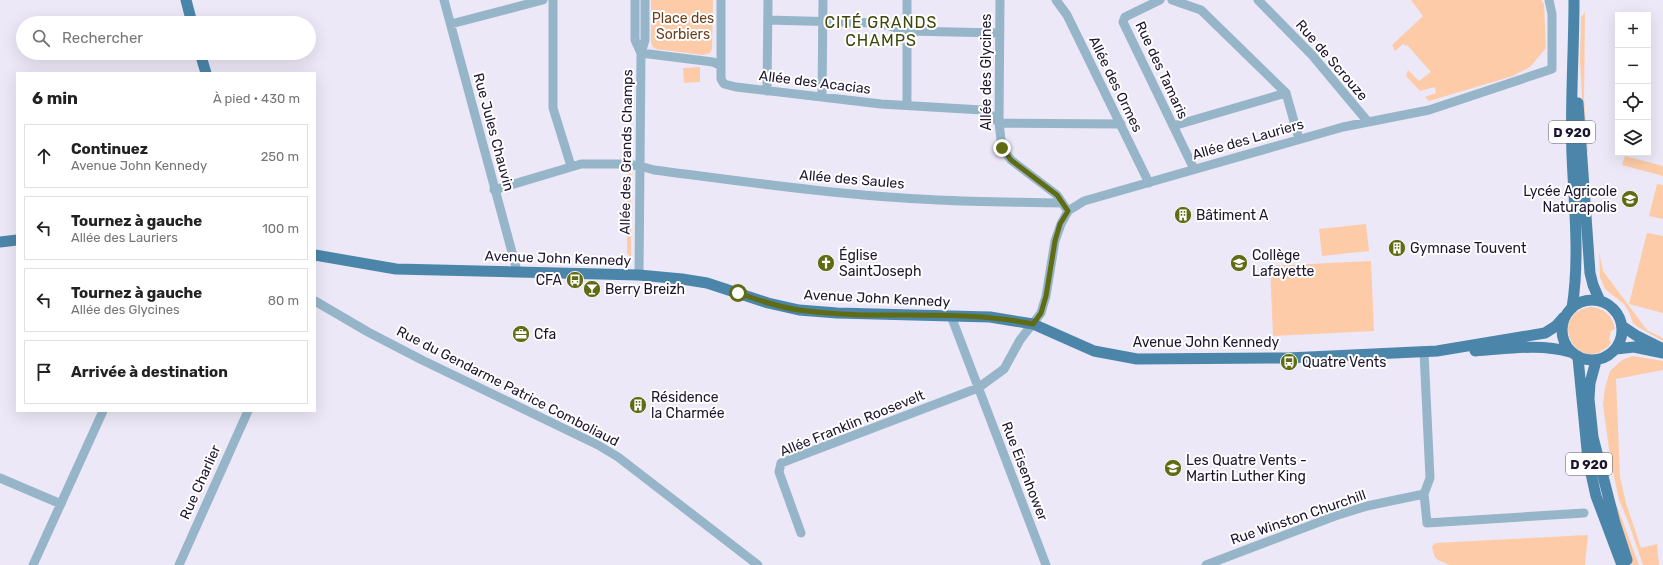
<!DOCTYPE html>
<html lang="fr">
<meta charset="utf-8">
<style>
:root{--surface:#fff;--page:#f6f6f6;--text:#222;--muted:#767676;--line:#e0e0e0}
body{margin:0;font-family:Rubik,sans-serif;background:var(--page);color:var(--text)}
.controls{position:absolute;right:12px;top:12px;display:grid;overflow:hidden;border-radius:0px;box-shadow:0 4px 16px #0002}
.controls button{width:36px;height:36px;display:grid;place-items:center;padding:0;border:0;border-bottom:1px solid var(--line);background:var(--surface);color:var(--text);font:20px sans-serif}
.stop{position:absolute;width:12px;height:12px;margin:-9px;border:3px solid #606c14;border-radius:50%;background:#fff}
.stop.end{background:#606c14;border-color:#fff;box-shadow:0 1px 4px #0008}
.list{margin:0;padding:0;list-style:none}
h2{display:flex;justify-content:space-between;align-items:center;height:52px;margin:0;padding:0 16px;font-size:17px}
h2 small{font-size:13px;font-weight:400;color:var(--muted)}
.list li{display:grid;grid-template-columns:26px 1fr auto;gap:12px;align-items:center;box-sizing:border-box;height:64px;margin:0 8px 8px;padding:0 8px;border:1px solid var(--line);border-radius:0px}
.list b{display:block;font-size:15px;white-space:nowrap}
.list p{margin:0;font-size:13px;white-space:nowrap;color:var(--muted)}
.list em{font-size:13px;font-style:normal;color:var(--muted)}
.icon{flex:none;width:22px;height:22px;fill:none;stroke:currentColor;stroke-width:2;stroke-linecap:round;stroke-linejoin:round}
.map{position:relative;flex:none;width:1663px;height:565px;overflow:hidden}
.search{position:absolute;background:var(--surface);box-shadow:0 4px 16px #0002;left:16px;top:16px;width:300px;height:44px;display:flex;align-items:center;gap:10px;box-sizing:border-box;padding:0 14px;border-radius:22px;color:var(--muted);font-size:15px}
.panel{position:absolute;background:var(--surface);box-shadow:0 4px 16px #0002;left:16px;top:72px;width:300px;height:340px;border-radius:0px}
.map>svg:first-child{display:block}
</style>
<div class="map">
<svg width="1663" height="565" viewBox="0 0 1663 565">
<rect width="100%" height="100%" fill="#ece8f7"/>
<path fill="#fdcba7" d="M651,0H713L712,49L710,53L703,55L656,49L653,47L651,42Z
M1411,0H1541L1544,4L1546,48L1530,67L1513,76L1429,101L1425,97L1436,93L1435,87L1420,91L1406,76L1408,70L1419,81L1431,72L1407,45L1406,46L1403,44L1395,51L1392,45L1423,16Z
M1585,12L1584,99L1588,152H1585L1580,60L1581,17Z
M700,67V82L684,83L683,68Z
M1625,156L1663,166V176L1622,165Z
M627,170H631V258L627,253Z
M1657,184L1663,185V219L1649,216Z
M1366,224L1369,251L1322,256L1319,229Z
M1647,233L1663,236V313L1629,304Z
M1599,252L1603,271L1647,330L1663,338V341L1638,327L1633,323L1629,312L1624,304L1605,289L1600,277Z
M1371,261L1374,331L1273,336L1270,266Z
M1591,307C1604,308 1612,315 1615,329L1611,331L1609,340L1611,343C1579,380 1544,314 1591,307Z
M1633,356L1663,361V370L1616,379L1620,477L1626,503L1641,548L1657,544L1659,565H1643L1628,521L1619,500L1610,457L1603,405L1605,388L1610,371L1622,360Z
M1614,503L1617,506L1639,565H1631Z
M1588,535L1585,565H1449C1436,558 1435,562 1432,546L1436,543Z"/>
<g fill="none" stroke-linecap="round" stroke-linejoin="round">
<path stroke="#97b5c9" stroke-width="9" d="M444,0L516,267V272
M553,0V108L571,166
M635,0V40L641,53
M1000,0L999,123L1002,148L1011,160L1057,195L1065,207
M1056,0L1067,15L1149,183
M1160,0L1125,17L1123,22L1194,169
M1172,0L1201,10L1286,93L1299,139
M1258,0L1312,55L1368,122
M768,20L878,23L907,31L999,33
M451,24L543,0
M641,53L713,62L721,66V79L724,84L736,87L881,104L982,110L991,115L999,123L1121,124
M721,66V0
M767,91L768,0
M822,97L823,0
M907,105V0
M1173,126L1286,93
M494,190L581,164H625L640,166L654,170C748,182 843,196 938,200C979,202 1021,202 1062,203
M639,275L641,53L645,40V0
M315,301L368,332L422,360L598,445L618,457L758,565
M951,316L1046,565
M1424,352L1430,478L1424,494L1427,523L1584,513
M0,478L61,504
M801,533L779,472L781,463L978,388L1004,369L1020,340L1041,313L1046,296L1055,241L1061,224L1068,211L1084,201L1343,127L1429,110L1552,69V14L1549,0
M33,565L103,411
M179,565L248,411
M1206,565L1335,516L1367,506L1424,494"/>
<path stroke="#4b86aa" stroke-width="11" d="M186,0L192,23
M200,53L206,73
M1578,103L1590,273L1593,285L1600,301
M0,242L17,240
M315,255L396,269L639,275L682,279L707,283L768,303L799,310L837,313L990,317L1033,324L1094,351L1137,359L1288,358L1437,351L1545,333L1556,326L1564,317
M1562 330a30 30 0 1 1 60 0a30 30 0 1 1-60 0Z
M1572,308C1580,259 1574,205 1572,155C1570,104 1574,52 1574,0
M1622,326L1637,336L1663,349
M1616,349L1634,347L1663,353
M1475,351C1507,349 1539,343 1570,352
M1578,358L1588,460L1596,496L1622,565
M1596,361L1590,383L1589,399L1593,437L1615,523L1627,560"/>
</g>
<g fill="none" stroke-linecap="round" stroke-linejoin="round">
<path stroke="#606c14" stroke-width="5" d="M738,293C758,300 778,307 799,310C877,321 956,308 1033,324L1041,313L1046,296L1055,241L1060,224L1068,211L1057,195L1011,160L1002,148"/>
</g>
<defs>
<symbol id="school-disc" viewBox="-11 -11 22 22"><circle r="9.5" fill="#606c14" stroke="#fff"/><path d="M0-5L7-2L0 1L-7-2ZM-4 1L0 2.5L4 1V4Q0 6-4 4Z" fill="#fff"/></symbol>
<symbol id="building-disc" viewBox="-11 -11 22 22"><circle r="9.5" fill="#606c14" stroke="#fff"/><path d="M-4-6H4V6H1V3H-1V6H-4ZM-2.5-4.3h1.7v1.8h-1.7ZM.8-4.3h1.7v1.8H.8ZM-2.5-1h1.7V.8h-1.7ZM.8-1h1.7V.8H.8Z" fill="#fff"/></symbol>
<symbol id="church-disc" viewBox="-11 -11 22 22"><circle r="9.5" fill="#606c14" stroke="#fff"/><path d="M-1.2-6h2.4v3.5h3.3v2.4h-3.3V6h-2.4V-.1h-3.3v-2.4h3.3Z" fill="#fff"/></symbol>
<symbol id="bus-disc" viewBox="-11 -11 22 22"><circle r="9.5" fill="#606c14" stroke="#fff"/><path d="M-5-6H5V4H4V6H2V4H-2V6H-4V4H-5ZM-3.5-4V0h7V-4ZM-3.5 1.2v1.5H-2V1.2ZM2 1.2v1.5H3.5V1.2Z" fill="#fff"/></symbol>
<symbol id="bar-disc" viewBox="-11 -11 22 22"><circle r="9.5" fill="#606c14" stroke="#fff"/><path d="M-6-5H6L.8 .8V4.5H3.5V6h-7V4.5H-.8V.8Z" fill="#fff"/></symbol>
<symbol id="office-disc" viewBox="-11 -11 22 22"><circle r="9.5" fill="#606c14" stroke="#fff"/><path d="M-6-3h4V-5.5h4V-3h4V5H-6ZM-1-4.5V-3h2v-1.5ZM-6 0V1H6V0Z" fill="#fff"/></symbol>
</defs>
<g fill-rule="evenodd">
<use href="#school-disc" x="1620" y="189" width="20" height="20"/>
<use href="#building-disc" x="1173" y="205" width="20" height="20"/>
<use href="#building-disc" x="1387" y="238" width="20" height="20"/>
<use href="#church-disc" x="816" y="253" width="20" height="20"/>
<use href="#school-disc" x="1229" y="253" width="20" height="20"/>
<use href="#bus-disc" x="565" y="270" width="20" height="20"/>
<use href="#bar-disc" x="582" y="279" width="20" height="20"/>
<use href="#office-disc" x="511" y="324" width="20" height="20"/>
<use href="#bus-disc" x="1279" y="352" width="20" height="20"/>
<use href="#building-disc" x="628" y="395" width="20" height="20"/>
<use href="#school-disc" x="1163" y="458" width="20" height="20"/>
</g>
<g text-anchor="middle" stroke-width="4" stroke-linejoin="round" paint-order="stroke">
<g fill="#fff" stroke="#625c6d" stroke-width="1">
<rect x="1549" y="121" width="46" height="22" rx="3"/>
<rect x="1566" y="453" width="46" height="22" rx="3"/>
</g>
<g font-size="13" font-weight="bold" fill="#1e162f">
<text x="1572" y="137">D 920</text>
<text x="1589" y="469">D 920</text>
</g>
<g font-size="14" fill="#6e411b" stroke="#fff">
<text x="683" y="23">Place des<tspan x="683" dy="16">Sorbiers</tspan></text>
</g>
<g font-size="14" fill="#1e162f" stroke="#fff">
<text transform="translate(1332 60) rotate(49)" y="5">Rue de Scrouze</text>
<text transform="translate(1162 70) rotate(65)" y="5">Rue des Tamaris</text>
<text transform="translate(986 72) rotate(-90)" y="5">Allée des Glycines</text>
<text transform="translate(815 82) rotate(7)" y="5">Allée des Acacias</text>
<text transform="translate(1116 84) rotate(64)" y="5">Allée des Ormes</text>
<text transform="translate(494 132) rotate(75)" y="5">Rue Jules Chauvin</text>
<text transform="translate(1248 139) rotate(-16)" y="5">Allée des Lauriers</text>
<text transform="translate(626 152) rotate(-89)" y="5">Allée des Grands Champs</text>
<text transform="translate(852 179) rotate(5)" y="5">Allée des Saules</text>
<text transform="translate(558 258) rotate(2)" y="5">Avenue John Kennedy</text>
<text transform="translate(877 298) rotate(3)" y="5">Avenue John Kennedy</text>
<text x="1206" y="347">Avenue John Kennedy</text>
<text transform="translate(508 386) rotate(27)" y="5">Rue du Gendarme Patrice Comboliaud</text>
<text transform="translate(852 423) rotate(-22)" y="5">Allée Franklin Roosevelt</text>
<text transform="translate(1025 471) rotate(69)" y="5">Rue Eisenhower</text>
<text transform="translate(200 482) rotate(-66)" y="5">Rue Charlier</text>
<text transform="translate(1298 517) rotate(-19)" y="5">Rue Winston Churchill</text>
</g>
<g font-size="14" fill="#1e162f" stroke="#fff" text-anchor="start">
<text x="1617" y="196" text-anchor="end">Lycée Agricole<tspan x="1617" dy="16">Naturapolis</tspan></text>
<text x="1196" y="220">Bâtiment A</text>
<text x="1410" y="253">Gymnase Touvent</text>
<text x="839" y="260">Église<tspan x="839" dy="16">SaintJoseph</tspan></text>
<text x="1252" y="260">Collège<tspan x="1252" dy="16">Lafayette</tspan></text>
<text x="562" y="285" text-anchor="end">CFA</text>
<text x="605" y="294">Berry Breizh</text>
<text x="534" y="339">Cfa</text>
<text x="1302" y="367">Quatre Vents</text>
<text x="651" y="402">Résidence<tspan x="651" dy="16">la Charmée</tspan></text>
<text x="1186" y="465">Les Quatre Vents -<tspan x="1186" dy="16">Martin Luther King</tspan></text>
</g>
<g font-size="16" letter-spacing="1" fill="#3e460a" stroke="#fff">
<text x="881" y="28">CITÉ GRANDS<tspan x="881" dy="18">CHAMPS</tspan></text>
</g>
</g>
</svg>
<div class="controls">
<button>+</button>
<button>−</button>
<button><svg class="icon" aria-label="locate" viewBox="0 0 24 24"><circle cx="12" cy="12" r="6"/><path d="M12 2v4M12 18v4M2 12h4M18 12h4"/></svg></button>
<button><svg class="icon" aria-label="layers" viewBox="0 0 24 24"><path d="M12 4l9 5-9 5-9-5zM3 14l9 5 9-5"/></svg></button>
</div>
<div class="stop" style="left:738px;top:293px"></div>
<div class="stop end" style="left:1002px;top:148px"></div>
<div class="search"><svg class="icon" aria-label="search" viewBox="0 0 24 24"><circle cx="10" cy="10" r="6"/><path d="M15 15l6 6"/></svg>Rechercher</div>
<section class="panel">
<h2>6 min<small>À pied · 430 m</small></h2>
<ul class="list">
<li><svg class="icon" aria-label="ahead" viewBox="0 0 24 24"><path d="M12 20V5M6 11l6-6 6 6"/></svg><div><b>Continuez</b><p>Avenue John Kennedy</p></div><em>250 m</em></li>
<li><svg class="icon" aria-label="left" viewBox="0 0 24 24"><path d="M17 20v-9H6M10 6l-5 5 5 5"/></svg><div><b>Tournez à gauche</b><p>Allée des Lauriers</p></div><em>100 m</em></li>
<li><svg class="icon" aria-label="left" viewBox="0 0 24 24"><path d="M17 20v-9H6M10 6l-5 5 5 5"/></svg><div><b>Tournez à gauche</b><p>Allée des Glycines</p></div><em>80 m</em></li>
<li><svg class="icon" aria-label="arrive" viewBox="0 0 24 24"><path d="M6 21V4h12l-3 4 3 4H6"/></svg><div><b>Arrivée à destination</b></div></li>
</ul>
</section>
</div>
